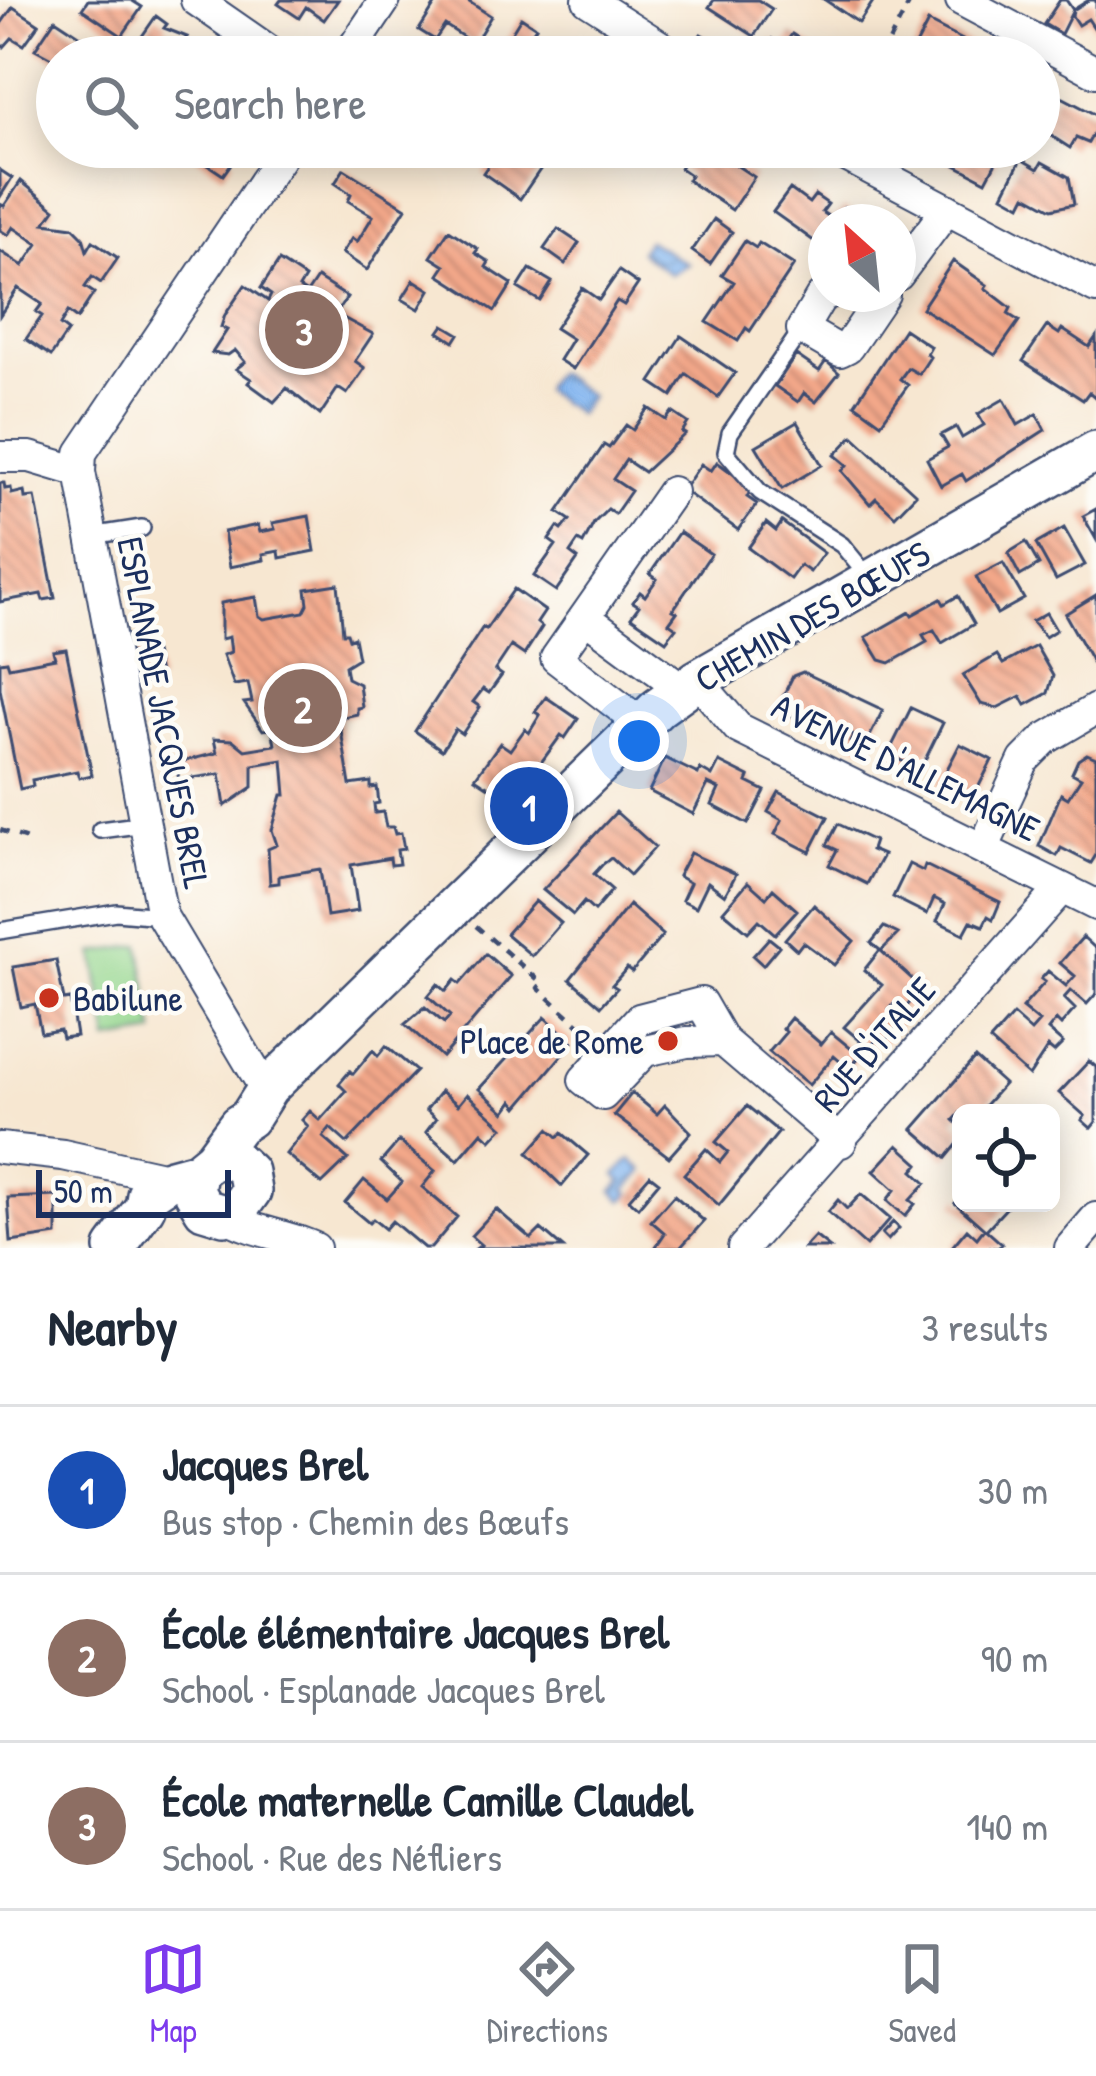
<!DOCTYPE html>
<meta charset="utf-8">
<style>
:root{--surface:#fff;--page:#f2f2f3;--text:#1f2937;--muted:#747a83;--line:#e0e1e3;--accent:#7c3aed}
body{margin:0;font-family:"Patrick Hand",sans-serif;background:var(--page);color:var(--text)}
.controls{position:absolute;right:36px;bottom:36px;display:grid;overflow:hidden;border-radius:18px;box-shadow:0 6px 30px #0003}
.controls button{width:108px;height:108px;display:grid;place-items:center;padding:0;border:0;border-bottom:3px solid var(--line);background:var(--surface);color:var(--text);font:60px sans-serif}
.compass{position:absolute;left:808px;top:204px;width:108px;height:108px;border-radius:50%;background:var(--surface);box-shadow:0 6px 30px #0003;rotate:333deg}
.scale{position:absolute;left:36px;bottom:30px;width:195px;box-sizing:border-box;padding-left:12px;border:6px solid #1b2f5e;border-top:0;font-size:33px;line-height:42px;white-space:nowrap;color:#1b2f5e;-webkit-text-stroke:9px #fdfcf7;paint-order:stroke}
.you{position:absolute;left:639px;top:741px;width:42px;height:42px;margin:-30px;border:9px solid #fff;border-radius:50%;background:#1a73e8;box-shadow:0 0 0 18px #1a73e833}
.badge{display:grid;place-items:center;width:78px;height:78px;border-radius:50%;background:var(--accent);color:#fff;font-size:39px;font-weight:700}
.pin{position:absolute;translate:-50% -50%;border:6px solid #fff;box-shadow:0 3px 12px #0006}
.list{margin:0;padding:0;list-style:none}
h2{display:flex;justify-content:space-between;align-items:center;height:156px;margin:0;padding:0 48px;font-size:51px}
h2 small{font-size:39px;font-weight:400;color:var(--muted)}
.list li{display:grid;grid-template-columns:78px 1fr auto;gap:36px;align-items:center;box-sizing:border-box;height:168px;padding:0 48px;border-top:3px solid var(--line)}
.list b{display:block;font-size:45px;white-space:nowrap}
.list p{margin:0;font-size:39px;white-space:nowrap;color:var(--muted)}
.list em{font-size:39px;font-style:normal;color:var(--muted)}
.icon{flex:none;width:66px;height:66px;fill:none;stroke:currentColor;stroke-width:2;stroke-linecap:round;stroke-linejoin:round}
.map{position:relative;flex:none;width:1096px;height:1248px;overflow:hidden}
.search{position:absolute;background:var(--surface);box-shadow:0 6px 30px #0003;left:36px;right:36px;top:36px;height:132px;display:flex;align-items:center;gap:30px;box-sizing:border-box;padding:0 42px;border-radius:66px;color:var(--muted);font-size:45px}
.sheet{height:660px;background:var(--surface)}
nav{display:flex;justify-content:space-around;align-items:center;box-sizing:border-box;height:168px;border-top:3px solid var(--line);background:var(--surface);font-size:33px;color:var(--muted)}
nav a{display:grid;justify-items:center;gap:6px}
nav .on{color:var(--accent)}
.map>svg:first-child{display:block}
</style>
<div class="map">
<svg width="1096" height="1248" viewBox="0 0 1096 1248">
<defs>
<pattern id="water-waves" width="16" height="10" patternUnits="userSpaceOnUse" patternTransform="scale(3)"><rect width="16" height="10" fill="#83b5ef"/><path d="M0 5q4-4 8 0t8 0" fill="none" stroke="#6a94c5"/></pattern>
<pattern id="building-back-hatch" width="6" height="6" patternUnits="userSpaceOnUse" patternTransform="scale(3)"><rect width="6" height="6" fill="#f3a789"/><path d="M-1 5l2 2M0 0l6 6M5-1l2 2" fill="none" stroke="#c48873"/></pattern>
</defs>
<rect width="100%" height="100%" fill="#fdfcf7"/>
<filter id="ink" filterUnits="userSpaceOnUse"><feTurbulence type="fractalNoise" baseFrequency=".00833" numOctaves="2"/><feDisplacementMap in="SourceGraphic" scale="24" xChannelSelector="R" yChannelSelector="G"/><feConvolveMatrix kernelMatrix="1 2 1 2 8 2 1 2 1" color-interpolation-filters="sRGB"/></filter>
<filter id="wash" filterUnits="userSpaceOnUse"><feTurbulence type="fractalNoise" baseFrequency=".004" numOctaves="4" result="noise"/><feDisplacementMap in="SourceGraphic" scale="48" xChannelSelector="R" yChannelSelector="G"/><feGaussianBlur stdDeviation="2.7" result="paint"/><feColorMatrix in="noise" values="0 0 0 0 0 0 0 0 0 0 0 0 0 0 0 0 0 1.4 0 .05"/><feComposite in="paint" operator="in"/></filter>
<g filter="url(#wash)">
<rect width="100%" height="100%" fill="#f7e7d1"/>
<path fill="#94d68d" stroke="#588276" stroke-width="3" d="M140,945L155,1033L109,1041L94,953Z"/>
<path fill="url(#water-waves)" stroke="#4f72a6" stroke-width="3" d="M648,240L688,264L670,274L640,252Z
M555,372L590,396L577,414L543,390Z
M631,1159L644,1171L626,1190L630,1194L623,1201L613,1191L622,1181L616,1175Z"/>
<g id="blocks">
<path fill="url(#building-back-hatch)" d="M88,0H131L142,7L122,36L82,9Z
M281,0H338L324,20L306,7L299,18L278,4Z
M438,0H466L491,16L474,44L445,25L435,40L419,30Z
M714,0H758L772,9L754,36L709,7Z
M825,0H874L859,23Z
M1060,0H1066L1073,10L1061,34L1044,24Z
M1089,0H1096V31L1088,19L1078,25L1072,16L1073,10Z
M13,7L39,24L24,45L12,38L4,47L0,44V25Z
M156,16L167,24L164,28L187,37L184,41L196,50L191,57H153L136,45Z
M521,17L536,27L532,33L555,47L559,42L574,52L571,57H515L520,49L507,40Z
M55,19L102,50L97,57H57V61L35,49Z
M928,22L974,46L969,57H910Z
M701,34L718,44L710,56L694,46Z
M792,34L828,57H761L772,39L783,47Z
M1056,94L1096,115V136L1093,134L1088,143L1076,138L1070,148L1039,128Z
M181,147H242L238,153L233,150L228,157L233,161L223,175Z
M501,147H526L546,161L520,199L483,173Z
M694,147H709L754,177L732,210L687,180L690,175L680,168Z
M935,147H1004L986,181L944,159L947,154Z
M1021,159L1038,169L1042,162L1069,177L1074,204L1052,209L1026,195L1021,205L1003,195Z
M344,169L406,208L367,270L342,253L352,238L357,242L373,216L348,201L351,194L335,183Z
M0,170L12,178L0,197Z
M21,181L55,209L45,223L73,227L83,237L87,251L93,241L118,258L101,283L92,277L85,287L94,293L77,319L68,312L60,325L68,331L51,356L26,339L42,316L36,312L42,304L18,288L0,315V251L23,266L38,244L13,227L8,235L0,230V204L4,206Z
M790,189L809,203L815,195L828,204L822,212L834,220L844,207L863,222H826V256L815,249L818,244L773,212Z
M714,219L732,232L710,264L692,251Z
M558,229L579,243L565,264L544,249Z
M449,230L478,249L475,253L489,262L486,267L512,284L495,311L439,275L445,266L431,257Z
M745,241L756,248L759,243L794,265L750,331L746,328L738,341L707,322L734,282L722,275Z
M279,261L305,278L299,288L307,293L317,278L347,297L336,314L373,334L355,361L365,368L347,394L338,388L320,415L287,388L274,402L248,383L251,379L236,369L245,362L235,350L228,355L212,353L227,330L221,327L225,315L245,285L268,301L271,295L261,288Z
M953,261L987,285L985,288L1011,308L1008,314L1019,321L995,355L922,308Z
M530,269L552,282L540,301L518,288Z
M619,271L638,284L624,305L617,301L573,369L559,360L572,339L555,328L582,288L599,300Z
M414,280L430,290L419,309L402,299Z
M444,325L459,334L454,342L439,332Z
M1047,326L1059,334L1062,329L1089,347L1096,337V398L1089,392L1083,400L1023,361Z
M904,329L931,347L927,354L930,357L919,374L908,368L900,379L908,385L881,423L855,404Z
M681,336L735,373L718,397L686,374L672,396L651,382Z
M796,355L819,371L826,361L839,373L816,402L804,393L798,402L775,386Z
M1004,399L1018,425L1037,414L1045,430L966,481L962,474L941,486L927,459L948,447L941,435L956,427L962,438L984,425L978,414Z
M648,408L666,420L672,412L688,423L682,432L685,434L644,472L626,460L613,479L631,491L615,514L608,509L594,523L583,544L578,541L570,553L578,559L556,591L534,576L556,545L549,540L558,527L562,530L570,520L558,512L604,445L609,448L626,425L633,430Z
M797,422L822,465L782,489L756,446Z
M853,436L916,494L895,516L876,498L870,504L842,471L847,465L835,455Z
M717,462L752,488L747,497L757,504L738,530L683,490L701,464L711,471Z
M0,483H4L5,489L11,488L12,494L24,491L25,498L35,497L55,598L43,600L41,594L0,602Z
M1096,509V539L1083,516Z
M309,516L315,551L280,558L279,551L263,554L264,560L230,567L224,532L258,525L260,532L275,529L273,523Z
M782,522L824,553L810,572L800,565L790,579L748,548L766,523L776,531Z
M1064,528L1085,565L1056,580L1036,544Z
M679,532L711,554L673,610L677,612L669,623L676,628L666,641L631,617L639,606L633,602L640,592L645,596L657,579L650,574Z
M1026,542L1039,565L1020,576L1008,553Z
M1003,563L1024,599L997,614L976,577Z
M338,584L343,633H347L349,639L354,637L358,658L345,666L347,678L359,684L362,707L357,708V714L339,718L350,785L371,782V788L377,787L379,803L374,804L375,813L383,812L386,827H393L395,834L401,833L404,849L397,850L399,864L391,865L390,858L351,865L358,911L327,916L320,869L279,876V883L270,884L268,849L277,845L272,830L282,795H286L283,760L253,765V787L225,806L220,774L179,780L176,763L217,753L214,739L233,740L245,750L275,745L272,729L263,730L244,703L252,702L248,683L234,685L223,655L231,652L229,637L221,639V603L256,597L259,616L264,619L304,612L308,604L306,589Z
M514,589L545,611L537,623L542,627L524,655L511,646L495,670L502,675L489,693L483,689L473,702L480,707L462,734L455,729L442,750L415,731L483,627L486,629Z
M1096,595V660L1092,662L1065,614Z
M958,596L974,624L942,643L934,630L923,635L927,642L890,663L880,660L866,637L910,612L912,615L941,599L944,604Z
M1046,613L1056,630L1045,637L1032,621Z
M1036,646L1053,676L1048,693L1026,705L1021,696L997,708L981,704L963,675L997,655L1003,664Z
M66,649L92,775L79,778L77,771L32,780L33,786L20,789L0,689V662L7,661L9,667L55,658L53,651Z
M155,652L160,681L138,685L133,656Z
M803,672L883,710L864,748L850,742L853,735L826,725L822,731L777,708L793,676Z
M546,697L578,719L565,738L561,735L537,768L533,766L524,778L519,776L504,797L475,778L500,743L510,750L525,729L529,733L540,715L535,712Z
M911,708L943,723L920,770L888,754Z
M960,744L992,760L974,796L953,786L950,791L939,785Z
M1087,754L1096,758V855L1091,863L1061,848L1057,856L1039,846L1061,794L1068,798L1081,778L1072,773L1078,760Z
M665,758L698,774L700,769L712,776L719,762L749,777L747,782L765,791L748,824L712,805L719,789L708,784L693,814L649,791Z
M779,792L828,817L810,852L775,834L782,820L768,812Z
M616,812L655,847L630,875L611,858L603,864L594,874L612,890L594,911L584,902L573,915L543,890Z
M838,824L874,841L871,850L883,855L867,884L829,865L837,850L827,845Z
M690,853L736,874L725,895L708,882L696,907L682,900L690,883L678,876Z
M909,864L923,871L925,865L1000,902L993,919L988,916L983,926L971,921L964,934L937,921L945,904L934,898L927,914L893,897Z
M748,882L766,898L773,889L797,910L775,934L759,920L748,932L723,911Z
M535,901L561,923L532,956L506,934Z
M629,905L663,935L632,972L627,968L612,985L617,988L601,1006L570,979Z
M814,905L854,941L834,965L803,942L797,950L785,939Z
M884,927L898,934L881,951L922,988L903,1011L895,1003L889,1010L902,1022L884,1043L878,1038L869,1048L844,1027L882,985L864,970L880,950L871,943Z
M1083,937L1096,949V994L1087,1004L1071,990L1064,998L1075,1009L1061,1025L1056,1020L1048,1030L1063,1043L1054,1052L1048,1047L1029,1076L990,1041L1013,1015L1031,1031L1039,1022L1022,1008L1045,982L1041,979L1048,971L1066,986L1075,976L1060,963Z
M769,938L779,946L763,965L753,956Z
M486,954L511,976L442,1057L405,1024L425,1007L444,1023L450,1016L428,996L438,984L446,991L455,980L460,984Z
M56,960L64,1000L70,999L76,1036L62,1038L60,1030L41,1033L35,1004L21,1007L13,967Z
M545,1017L573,1042L518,1107L513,1101L505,1112L479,1089Z
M791,1018L821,1044L831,1032L860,1056L849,1069L834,1056L809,1085L769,1052L786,1032L782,1029Z
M386,1046L416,1071L347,1143L330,1128L323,1137L348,1159L322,1184L286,1154L308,1126L302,1120L310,1111L320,1120L346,1091L339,1084L350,1071L353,1074L373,1050L378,1056Z
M975,1058L1004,1084L978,1113L962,1111L954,1120L961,1127V1140L946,1158L913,1129Z
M1089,1061L1096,1067V1122L1091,1128L1082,1120L1085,1116L1059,1093Z
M441,1091L458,1105L467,1094L503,1127L491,1140L482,1132L458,1160L426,1132L436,1119L426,1110Z
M632,1093L657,1114L665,1105L691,1132L669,1157L614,1115Z
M747,1106L779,1132L719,1205L684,1174L706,1149L720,1162L728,1152L716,1142Z
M549,1129L558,1137L562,1133L588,1155L562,1186L528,1153Z
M399,1141L435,1171L422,1187L457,1217L431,1248H424L392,1221L385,1229L373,1219L369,1223L345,1203L364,1180L387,1199L402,1182L381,1162Z
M898,1145L919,1164L913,1171L926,1183L910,1200L915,1204L905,1216L887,1200L895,1190L874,1171Z
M650,1175L659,1182L638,1207L629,1199Z
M861,1194L890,1219L866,1246L828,1212L838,1200L847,1209Z
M674,1195L704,1221L680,1248H655L665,1233L651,1221Z
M57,1196V1235L11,1242L8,1198Z
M961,1196V1203H1011L986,1230L1002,1244L998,1248H951L967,1229L977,1238L984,1229L955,1203Z
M496,1209L531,1239L541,1229L563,1248H477L481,1245L471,1236Z
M893,1222L899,1228L888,1240L882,1234Z
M815,1236L830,1248H804Z"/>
</g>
</g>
<g filter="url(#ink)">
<use href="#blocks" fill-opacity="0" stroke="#3c4b6f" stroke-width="3"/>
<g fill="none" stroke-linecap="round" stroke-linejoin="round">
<defs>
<path id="service" d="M802,329L730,433L726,452L760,492L842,545L869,578
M91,536L142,528
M100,830L145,824
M0,931L116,912L162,916"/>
<path id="minor" d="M196,0L278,57
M588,0L677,57
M961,0L1096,72
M347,57L385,0
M829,147L1096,288
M898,275L947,209
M828,294L821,297L802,329L840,351L848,347L884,294
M0,457H30L80,472
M585,617L684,690
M697,680L738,728L1096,905
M642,724L556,658L672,492
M984,847L1024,760L1045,739L1096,709
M701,1003L723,1041L687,1042L645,1051L603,1095L584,1080L639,1019Z
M723,1041L841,1142
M268,1088L258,1077L162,916L80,472L81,453L287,147
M0,1148L63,1155L171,1179
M224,1215C251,1232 286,1234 315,1248
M743,1248L1061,889
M1070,1248L1096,1218"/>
<path id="tertiary" d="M213,1159L235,1160L248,1172L251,1191L236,1212L224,1215L204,1209L194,1192L197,1172L213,1159L238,1125L249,1118L268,1088L658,708L697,680L1096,451
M115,1248L145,1207L147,1195L171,1179L197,1172"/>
</defs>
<use href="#service" stroke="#3c4b6f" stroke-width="20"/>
<use href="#minor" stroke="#3c4b6f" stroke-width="34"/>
<use href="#tertiary" stroke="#3c4b6f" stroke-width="44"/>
<path stroke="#3c4b6f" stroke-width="4.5" stroke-dasharray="9 9" stroke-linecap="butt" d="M881,57L911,0
M0,830L33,841
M476,926L542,983L538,988L589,1034"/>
<use href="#service" stroke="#fff" stroke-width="15"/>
<use href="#minor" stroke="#fff" stroke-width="30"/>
<use href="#tertiary" stroke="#fff" stroke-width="39"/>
</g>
</g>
<g fill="#c8321e" stroke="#fdfcf7" stroke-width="4.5">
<circle cx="49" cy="998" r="12"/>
<circle cx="668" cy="1041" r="12"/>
</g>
<g text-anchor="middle" stroke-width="9" stroke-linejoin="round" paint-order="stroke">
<g font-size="36" fill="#1b2f5e" stroke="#fdfcf7">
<text transform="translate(812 616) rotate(-30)" y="13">CHEMIN DES BŒUFS</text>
<text transform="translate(164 713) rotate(79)" y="13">ESPLANADE JACQUES BREL</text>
<text transform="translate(906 767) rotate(26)" y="13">AVENUE D'ALLEMAGNE</text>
<text transform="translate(874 1044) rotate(-49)" y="13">RUE D'ITALIE</text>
</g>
<g font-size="36" fill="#1b2f5e" stroke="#fdfcf7" text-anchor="start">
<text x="73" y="1011">Babilune</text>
<text x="644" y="1054" text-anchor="end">Place de Rome</text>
</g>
</g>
</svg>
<div class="controls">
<button><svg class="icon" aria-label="locate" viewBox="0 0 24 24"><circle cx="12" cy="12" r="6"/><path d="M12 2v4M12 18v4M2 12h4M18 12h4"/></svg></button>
</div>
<svg class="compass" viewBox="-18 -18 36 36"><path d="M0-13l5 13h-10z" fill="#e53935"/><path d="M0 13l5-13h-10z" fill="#747a83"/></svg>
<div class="scale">50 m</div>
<div class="you"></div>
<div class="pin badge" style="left:529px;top:806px;background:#1a4fb4">1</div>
<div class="pin badge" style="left:303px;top:708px;background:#8d6e63">2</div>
<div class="pin badge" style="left:304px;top:330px;background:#8d6e63">3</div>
<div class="search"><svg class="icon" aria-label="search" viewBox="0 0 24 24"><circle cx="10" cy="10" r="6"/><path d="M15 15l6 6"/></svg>Search here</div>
</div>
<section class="sheet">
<h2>Nearby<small>3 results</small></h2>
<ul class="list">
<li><span class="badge" style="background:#1a4fb4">1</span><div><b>Jacques Brel</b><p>Bus stop · Chemin des Bœufs</p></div><em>30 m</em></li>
<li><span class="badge" style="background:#8d6e63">2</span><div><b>École élémentaire Jacques Brel</b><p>School · Esplanade Jacques Brel</p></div><em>90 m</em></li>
<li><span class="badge" style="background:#8d6e63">3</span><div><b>École maternelle Camille Claudel</b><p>School · Rue des Néfliers</p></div><em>140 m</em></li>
</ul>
</section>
<nav>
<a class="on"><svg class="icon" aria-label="map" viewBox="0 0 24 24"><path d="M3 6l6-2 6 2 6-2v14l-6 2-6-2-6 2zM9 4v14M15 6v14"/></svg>Map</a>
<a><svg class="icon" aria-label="directions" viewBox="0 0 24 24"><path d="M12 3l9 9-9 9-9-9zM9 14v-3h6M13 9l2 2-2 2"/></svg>Directions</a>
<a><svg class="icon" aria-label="saved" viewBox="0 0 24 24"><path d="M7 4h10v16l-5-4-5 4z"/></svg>Saved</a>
</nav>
